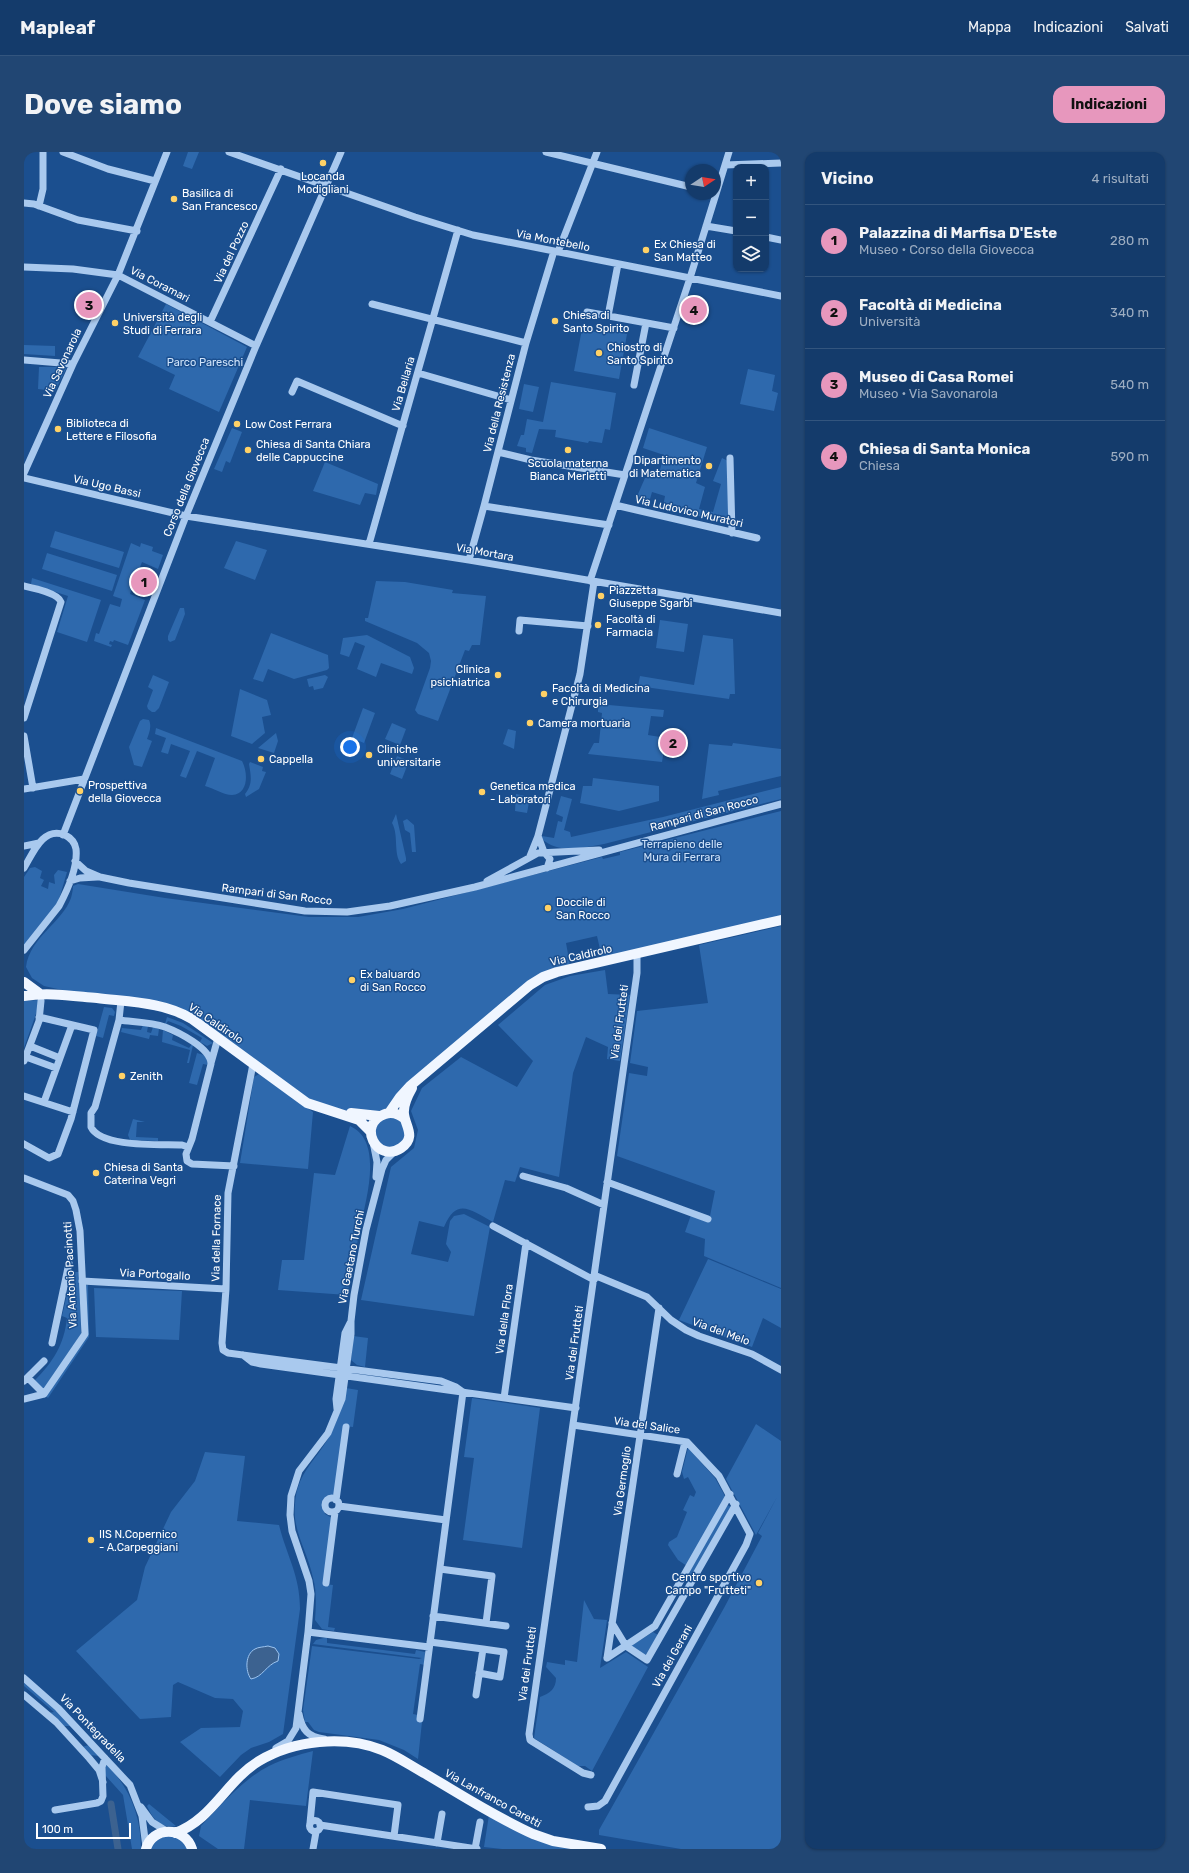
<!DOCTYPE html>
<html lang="it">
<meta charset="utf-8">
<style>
:root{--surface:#143b6b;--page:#214673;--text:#f1f3f6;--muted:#9dadc1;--line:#33557e;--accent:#e797bd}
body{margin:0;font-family:Rubik,sans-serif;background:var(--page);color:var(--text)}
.controls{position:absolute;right:12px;top:12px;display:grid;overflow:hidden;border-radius:8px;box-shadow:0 1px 3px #0004}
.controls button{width:36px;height:36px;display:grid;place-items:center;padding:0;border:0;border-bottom:1px solid var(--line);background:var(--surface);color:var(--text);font:20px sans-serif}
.compass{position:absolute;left:661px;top:12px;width:36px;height:36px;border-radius:50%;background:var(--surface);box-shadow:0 1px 3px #0004;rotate:78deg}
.scale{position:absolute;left:12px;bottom:10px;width:95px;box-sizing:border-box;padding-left:4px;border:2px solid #fff;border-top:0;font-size:11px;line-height:14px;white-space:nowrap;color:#fff;-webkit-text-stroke:3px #1b4f8f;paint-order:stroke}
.you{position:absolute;left:326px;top:595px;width:14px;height:14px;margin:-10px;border:3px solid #fff;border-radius:50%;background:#1a73e8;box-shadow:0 0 0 6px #1a73e833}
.badge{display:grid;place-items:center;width:26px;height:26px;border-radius:50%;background:var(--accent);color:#111;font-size:13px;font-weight:700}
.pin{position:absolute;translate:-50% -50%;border:2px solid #fff;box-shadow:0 1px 4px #0006}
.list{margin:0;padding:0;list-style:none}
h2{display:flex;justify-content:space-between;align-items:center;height:52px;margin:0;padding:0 16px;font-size:17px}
h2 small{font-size:13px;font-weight:400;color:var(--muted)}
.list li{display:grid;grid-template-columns:26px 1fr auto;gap:12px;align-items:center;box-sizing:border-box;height:72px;padding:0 16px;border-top:1px solid var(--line)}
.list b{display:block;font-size:15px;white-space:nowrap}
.list p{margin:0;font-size:13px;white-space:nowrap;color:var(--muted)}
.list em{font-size:13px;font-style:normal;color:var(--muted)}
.icon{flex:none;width:22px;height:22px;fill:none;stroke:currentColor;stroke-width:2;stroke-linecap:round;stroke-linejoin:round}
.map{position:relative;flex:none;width:757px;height:1697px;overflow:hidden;border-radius:12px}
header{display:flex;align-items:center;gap:24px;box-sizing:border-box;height:56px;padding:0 20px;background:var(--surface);border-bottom:1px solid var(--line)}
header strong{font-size:19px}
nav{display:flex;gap:22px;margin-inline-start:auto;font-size:14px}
.intro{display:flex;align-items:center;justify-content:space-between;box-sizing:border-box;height:96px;padding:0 24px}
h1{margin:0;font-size:28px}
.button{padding:10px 18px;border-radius:12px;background:var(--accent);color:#111;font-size:14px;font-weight:700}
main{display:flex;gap:24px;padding:0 24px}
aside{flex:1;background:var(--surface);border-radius:12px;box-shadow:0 1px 3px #0004}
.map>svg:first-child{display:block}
</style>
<header>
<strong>Mapleaf</strong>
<nav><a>Mappa</a><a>Indicazioni</a><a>Salvati</a></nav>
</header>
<div class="intro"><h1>Dove siamo</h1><a class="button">Indicazioni</a></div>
<main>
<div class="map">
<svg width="757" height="1697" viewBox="0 0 757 1697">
<rect width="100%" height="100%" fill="#1b4f8f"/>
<path fill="#2e69ad" d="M164,0H175L168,17L159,14Z
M142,152L223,195L195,260L145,237L151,223L114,205Z
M558,177L582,182L583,178L603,182L595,227L550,219Z
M0,193L31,194V204L0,202Z
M15,215H43L31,239L14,237Z
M724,217L751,223L748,239L754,241L750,259L716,252Z
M527,230L592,241L586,278L581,277L578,291L565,289L564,291L531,285L532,278L515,277L508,301L502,300V296L493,294L497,283H500L503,267L519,270Z
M500,232L515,235L509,260L495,257Z
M208,276L218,280L206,311L202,309L198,320L190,317Z
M625,276L683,295L672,331L681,335L675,357L689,360L697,332L689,329L698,306L704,309L706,372L639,355L641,344L628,340L624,354L611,349L621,326L634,325L640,303L619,296Z
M301,310L354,332L352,343L341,341L336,353L289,339Z
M31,379L100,400L95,416L26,395Z
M212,389L243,398L231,428L200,416Z
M107,391L116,395L117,391L129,395L128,399L139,403L134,417L118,410L106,442L121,448L104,493L90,488L89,490L86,489L85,492L88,493L87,495L70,489L72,481L75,482L86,452L96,455L98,447L89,444Z
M23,401L93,423L88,439L18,417Z
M8,426L77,448L63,490L33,480L44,444L7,432Z
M352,429L381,430L429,438L428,441L462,444L456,493H448L445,499L441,498L414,569L394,562L391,558L406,516L407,509L405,501L393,491L341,469V466H344Z
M156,456H160L161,462L151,488L146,490L144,488V484Z
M636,468L664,472L660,500L632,496Z
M247,481L304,503L305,516L303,518L270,527L244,517L239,530L229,527Z
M343,483L386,505L390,516L388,522L357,511L352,525L333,517L341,494L331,490L325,505L316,502L319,486Z
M679,483L709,487L711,542H706L705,547L614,534L616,524L670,533Z
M129,523L145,530L135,556L131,560H128L124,557L123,554L129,538L124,535Z
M301,523L304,525L299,536L290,538L289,534L285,535L283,527Z
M216,537L243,548L247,563L238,565L241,581L228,592L207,584Z
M574,552L640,558L639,565L627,564L624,583L642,586L638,610L564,602L570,591H575L578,561L574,560Z
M339,556L351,561L340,591L328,586Z
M119,567L125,568C128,575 125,581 123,587L128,589L118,615L110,613L105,595L116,569Z
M368,571L382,577L376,593L361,587Z
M132,576L218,609C224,620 225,642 208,643C200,643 189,636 181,634L191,606L173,599L162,626L156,624L166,599L147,592L144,602L137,600L142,586L131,582Z
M484,577L492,579L490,597L479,592Z
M252,581L254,589L250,601L234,596Z
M709,591L757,597V624L694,639L695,643L678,647L685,592L708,594Z
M373,604L385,609L378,627L366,622Z
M226,610L239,615L238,619L242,620L235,637L222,645L221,642C229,632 227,624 225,612Z
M569,626L635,634V649L595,659L556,651L559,634H568Z
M757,635V647L580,692C559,696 534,702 518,687V684L530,686L534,669L538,670L539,665L532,662L537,644L548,647L540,678L546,680L547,685L639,665Z
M492,642L506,645L503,661L491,659Z
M757,659V764L578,806L573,784L542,791L546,813L520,820L364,956L352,960L320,958L292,952L176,868L20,834L8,826L2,815C6,785 38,771 47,746C48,742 49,738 49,734L54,732L141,746L285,765H334L379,757L578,705L579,707L596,703V700Z
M372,662L382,706V709L377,712C369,701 375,683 368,671Z
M383,667L390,673L392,700H388L386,681L381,678L379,669Z
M11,715L18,719L16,726L20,728L17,734L24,737L25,730L31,732L30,723L34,718L43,720L34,751L0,795V725L6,716Z
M757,774V1136L680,1104L681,1087L661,1080L667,1063L685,1069L691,1039L593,1004L605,921L623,924L624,915L606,911L613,859L684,851L675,793Z
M581,818L584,842L606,843L596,909L583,907L584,895L562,885L549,921L535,1025L496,1015L491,1030L481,1028L469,1070C446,1058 433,1045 420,1075L395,1069L387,1102L424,1110L427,1100L422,1092L426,1069L430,1064L440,1062L466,1075L450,1164L337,1148L367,1015L390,996L394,978L387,959L398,936L437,905L493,935L509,909L474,873L521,833L546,824Z
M14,848L13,859L0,896V849Z
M80,855L88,856L91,860L90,864L85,863L79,886L72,884Z
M143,865L159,871L189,891L183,894L176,890L178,886L157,874L144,869L142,872H141Z
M119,873L124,874L123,880L127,881L129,875L135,877L134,884L126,883L125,887L97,880L98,876L117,878Z
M139,878L149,883L148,888L165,896L168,892L169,893L165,911H163L166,898L138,890Z
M173,901L183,904L184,913L179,912L173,933L165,931Z
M235,922L289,960L284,1017L216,1011L230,925Z
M351 980a15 15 0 1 1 30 0a15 15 0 1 1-30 0Z
M109,967L121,970H113L112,985L134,986V989L106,988L104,983Z
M326,974C360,989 342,1048 336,1076C332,1098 328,1121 323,1143L254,1138L258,1108H280L290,1021L311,1023Z
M684,1107L757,1137V1176L739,1166L728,1195L655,1168Z
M48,1120H56L57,1182L20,1238L10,1229C29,1210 40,1193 43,1166L38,1164Z
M60,1133H64L65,1185L24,1246L21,1243L62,1183Z
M70,1136L158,1139L155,1188L72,1185Z
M329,1184L344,1186L341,1215L333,1213L327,1208Z
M322,1236L334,1238L329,1275L320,1274L311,1342C300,1345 297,1351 301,1362L308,1366L300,1432L309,1433L304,1475L311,1476L310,1479L298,1477L291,1468C292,1454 293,1440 289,1426C284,1400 268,1379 271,1352C273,1321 291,1310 305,1285C314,1269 318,1254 322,1236Z
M448,1246L516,1256L498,1396L439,1388L450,1306L440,1305Z
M732,1272L757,1289V1697H657L575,1683V1678L700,1456L738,1384L734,1381L753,1345L732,1383L702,1327Z
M664,1296L691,1326L702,1346L663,1414L654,1408L644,1393L645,1390L653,1385L663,1360L659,1358L666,1343L670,1345L672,1340L664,1325L660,1327L658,1320Z
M181,1300L221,1304L213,1369L255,1373C263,1405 276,1423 276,1457L259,1582L245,1590L227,1596L217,1603L196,1625L156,1590L177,1576L216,1575L219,1559L209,1547L191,1546L154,1530L149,1533L147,1565L116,1567L52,1499L113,1448L121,1415L147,1360L171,1329Z
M703,1353L707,1355L667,1426L662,1424Z
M560,1448L570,1467L583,1468L576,1516L602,1500L624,1515L568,1619L561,1614H554L510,1586L516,1545C526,1541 532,1537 532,1526L522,1515L523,1510L541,1513V1508L553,1510Z
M629,1480L634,1483L621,1504L607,1494Z
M303,1485V1491L391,1502L392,1498L401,1500V1513L396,1512L389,1562L394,1563L393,1569L398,1570L394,1607L380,1598L355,1588L295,1580L290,1578L284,1570H281L279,1558L288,1494L395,1507L398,1506L289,1492L292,1488Z
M0,1530L33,1558L75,1604L66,1603L58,1595L65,1593L46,1574H38L24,1561L30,1560L0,1534Z
M289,1599L282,1654L226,1648L220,1697H194L175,1684L177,1674C197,1653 218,1628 245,1614C259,1607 274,1603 289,1599Z
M81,1611C105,1634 117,1663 117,1697H108L99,1643L81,1623Z
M125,1652L152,1674C136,1677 129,1667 123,1654Z
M465,1663L510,1688L549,1697H478L460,1695Z
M141,1684C151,1684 159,1687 163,1697H127L130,1690Z"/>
<path fill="#3c6290" stroke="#9cc4f0" d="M244,1494L251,1496L255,1502L254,1509C242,1513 239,1525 227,1527C221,1519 221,1502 231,1497C234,1495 240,1495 244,1494Z"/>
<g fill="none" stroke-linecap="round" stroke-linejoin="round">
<path stroke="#3c6290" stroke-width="7" d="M87,1652L94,1697"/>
<path stroke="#a9c9ee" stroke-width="7" d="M39,0L84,17L131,29
M205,0L391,65L449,83L757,144
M522,0L667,35
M701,13L757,11
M0,51L10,52L54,68L113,79
M15,54L19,37V0
M682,74L712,79
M742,85L757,88
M534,100L573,0
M0,115L49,117L94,123L232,194
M348,152L502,191
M563,160L650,176
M584,164L594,112
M186,170L257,17
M0,208L49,212
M394,221L487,248
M610,233L622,171
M268,240L273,229L379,274
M474,300L507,308L601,323
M706,306L708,381
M0,321L49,212L94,123L143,0
M0,326L162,364L445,408L757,461
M591,353L733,386
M460,354L585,373
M345,392L434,78
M445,408L460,354L502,191L530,99
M566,429L666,126L705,0
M0,434C9,436 34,441 37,450L0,566
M495,479L496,468L564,474
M0,584L9,636
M0,637L60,627
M39,683L162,364L232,194L317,0
M514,684L520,700L526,707L523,716
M0,694L15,691
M506,704L514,684L556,522L570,430
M51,709L62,719L76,725L105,731L281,759L323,760L366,754L451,735L757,652
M0,716C9,701 19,674 41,683C47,686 51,691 52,697C54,715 43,739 35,754L0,798
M46,729L56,726L73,725
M463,729L514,701L575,698
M97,849L95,868L71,955L67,961V975C77,996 137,992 158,993L164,995
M95,868C109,870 127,870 141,875C154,880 187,896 187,912L168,987L162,1002L163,1009L168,1012L210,1014
M6,894L36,906
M2,905L32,916
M0,909L15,869L17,849
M187,911L194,886
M229,912L204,1041L202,1137L198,1191L199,1198L204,1201L417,1229L432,1235L439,1240
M0,944L49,960
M20,950L48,873
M349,990L353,1010L352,1025
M0,992L25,1006L34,1002L47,967L70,878L15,865
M499,1024L542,1036L580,1053
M0,1026L44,1043L49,1049L52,1058L56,1079L61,1182L20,1242L0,1247
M583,1030L684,1067
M469,1074L570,1128
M570,1123L623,1145L647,1168L662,1178L675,1184L728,1202L757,1218
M58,1129L202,1137
M28,1191L45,1111
M219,1203L228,1210L237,1212L552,1256
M4,1226L20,1242
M0,1229L20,1209
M480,1246L502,1091
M313,1257L312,1247L321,1181L326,1171
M549,1273L663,1290L695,1324L726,1382L722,1393L581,1649L574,1654L564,1655
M653,1322L661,1290
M301 1353a7 7 0 1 1 14 0a7 7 0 1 1-14 0Z
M312,1348L322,1275
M315,1354L422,1368
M416,1417L468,1424L462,1471
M302,1431L311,1360
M409,1464L482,1474
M588,1471L602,1494L623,1508L712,1352
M284,1480L405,1495
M406,1490L459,1497L452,1543
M583,1506L635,1156
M583,1506L631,1474L706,1342
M455,1521L476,1525L480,1500L459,1497
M0,1526L34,1556L106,1633L118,1664L122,1695
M0,1543L32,1570L65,1606L75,1618L79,1630
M275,1562C278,1578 284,1585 300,1587
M396,1567L439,1240
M252,1596L264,1589L272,1576L284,1480L287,1442L285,1429L268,1379L266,1363L267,1344L275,1319L304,1281L318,1247L327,1182V1169L330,1143L342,1078L358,1017L362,1008L371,999
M567,1623L559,1621L509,1590L506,1588L505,1582L613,821V802
M117,1655L128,1670L144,1680
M31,1658L73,1651L77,1649L79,1644L78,1615L81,1606
M285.5 1674a5.5 5.5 0 1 1 11 0a5.5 5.5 0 1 1-11 0Z
M286,1671L289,1640L374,1653L370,1684
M296,1673L453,1697
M413,1691L418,1662
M289,1697L292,1680
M451,1697L456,1670"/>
<path stroke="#f0f6ff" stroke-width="10" d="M0,830L15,841
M0,844C24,840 49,844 73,846C105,850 140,850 168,867L283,951L335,968L347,980
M327,961L355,964
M365,961L376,945L386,934L506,833L519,825L533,820L757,768
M381,967C375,962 369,959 361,962C332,972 353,1012 377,996C393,985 381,974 380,962C379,953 384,943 388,936
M151,1681C188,1668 202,1629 235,1609C270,1588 320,1583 358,1598C373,1604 387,1614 400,1621C436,1642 471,1665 509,1682L529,1689L577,1697
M122,1697C128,1674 161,1674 168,1697"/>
</g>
<g fill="#ffd166" stroke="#1b4f8f" stroke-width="1.5">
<circle cx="299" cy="11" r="4"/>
<circle cx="150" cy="47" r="4"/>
<circle cx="622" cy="98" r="4"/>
<circle cx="531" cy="169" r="4"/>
<circle cx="91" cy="171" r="4"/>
<circle cx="575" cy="201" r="4"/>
<circle cx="213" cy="272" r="4"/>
<circle cx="34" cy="277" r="4"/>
<circle cx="224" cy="298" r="4"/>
<circle cx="544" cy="298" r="4"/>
<circle cx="685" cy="314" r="4"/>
<circle cx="577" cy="444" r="4"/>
<circle cx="574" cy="473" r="4"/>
<circle cx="474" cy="523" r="4"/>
<circle cx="520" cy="542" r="4"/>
<circle cx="506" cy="571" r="4"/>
<circle cx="345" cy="603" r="4"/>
<circle cx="237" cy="607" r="4"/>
<circle cx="56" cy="639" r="4"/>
<circle cx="458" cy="640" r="4"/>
<circle cx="524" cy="756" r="4"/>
<circle cx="328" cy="828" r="4"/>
<circle cx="98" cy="924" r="4"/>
<circle cx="72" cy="1021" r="4"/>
<circle cx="67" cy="1388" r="4"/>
<circle cx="735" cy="1431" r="4"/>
</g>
<g text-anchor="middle" stroke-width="3" stroke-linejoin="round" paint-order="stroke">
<g font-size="11" fill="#fff" stroke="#1b4f8f" text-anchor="start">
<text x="299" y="28" text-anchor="middle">Locanda<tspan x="299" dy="13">Modigliani</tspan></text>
<text x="158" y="45">Basilica di<tspan x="158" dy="13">San Francesco</tspan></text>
<text x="630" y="96">Ex Chiesa di<tspan x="630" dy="13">San Matteo</tspan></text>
<text x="539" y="167">Chiesa di<tspan x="539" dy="13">Santo Spirito</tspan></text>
<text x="99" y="169">Università degli<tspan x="99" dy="13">Studi di Ferrara</tspan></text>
<text x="583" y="199">Chiostro di<tspan x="583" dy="13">Santo Spirito</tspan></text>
<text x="42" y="275">Biblioteca di<tspan x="42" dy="13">Lettere e Filosofia</tspan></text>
<text x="221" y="276">Low Cost Ferrara</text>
<text x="232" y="296">Chiesa di Santa Chiara<tspan x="232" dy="13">delle Cappuccine</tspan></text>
<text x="677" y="312" text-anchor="end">Dipartimento<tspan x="677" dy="13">di Matematica</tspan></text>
<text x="544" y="315" text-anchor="middle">Scuola materna<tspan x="544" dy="13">Bianca Merletti</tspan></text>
<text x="585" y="442">Piazzetta<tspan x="585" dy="13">Giuseppe Sgarbi</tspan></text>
<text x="582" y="471">Facoltà di<tspan x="582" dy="13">Farmacia</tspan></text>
<text x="466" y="521" text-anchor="end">Clinica<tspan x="466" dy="13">psichiatrica</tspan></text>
<text x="528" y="540">Facoltà di Medicina<tspan x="528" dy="13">e Chirurgia</tspan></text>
<text x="514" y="575">Camera mortuaria</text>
<text x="353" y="601">Cliniche<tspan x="353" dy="13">universitarie</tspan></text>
<text x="245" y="611">Cappella</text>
<text x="64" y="637">Prospettiva<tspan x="64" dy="13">della Giovecca</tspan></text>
<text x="466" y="638">Genetica medica<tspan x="466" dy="13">- Laboratori</tspan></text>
<text x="532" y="754">Doccile di<tspan x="532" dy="13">San Rocco</tspan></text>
<text x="336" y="826">Ex baluardo<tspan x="336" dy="13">di San Rocco</tspan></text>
<text x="106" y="928">Zenith</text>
<text x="80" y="1019">Chiesa di Santa<tspan x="80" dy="13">Caterina Vegri</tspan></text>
<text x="75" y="1386">IIS N.Copernico<tspan x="75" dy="13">- A.Carpeggiani</tspan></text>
<text x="727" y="1429" text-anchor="end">Centro sportivo<tspan x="727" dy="13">Campo "Frutteti"</tspan></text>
</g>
<g font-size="11" fill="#fff" stroke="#1b4f8f">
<text transform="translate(529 88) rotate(11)" y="4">Via Montebello</text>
<text transform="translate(207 100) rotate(-65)" y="4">Via del Pozzo</text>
<text transform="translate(136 132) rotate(27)" y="4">Via Coramari</text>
<text transform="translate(38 211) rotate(-65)" y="4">Via Savonarola</text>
<text transform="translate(379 232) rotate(-74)" y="4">Via Bellaria</text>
<text transform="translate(475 251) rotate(-76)" y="4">Via della Resistenza</text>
<text transform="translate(83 334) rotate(13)" y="4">Via Ugo Bassi</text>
<text transform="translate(162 335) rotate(-68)" y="4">Corso della Giovecca</text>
<text transform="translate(665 359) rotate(13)" y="4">Via Ludovico Muratori</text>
<text transform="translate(461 400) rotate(10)" y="4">Via Mortara</text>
<text transform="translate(680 661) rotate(-15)" y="4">Rampari di San Rocco</text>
<text transform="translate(253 742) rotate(7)" y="4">Rampari di San Rocco</text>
<text transform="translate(557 803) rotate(-13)" y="4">Via Caldirolo</text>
<text transform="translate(595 870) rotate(-82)" y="4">Via dei Frutteti</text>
<text transform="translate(192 871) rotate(34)" y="4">Via Caldirolo</text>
<text transform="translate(192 1086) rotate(-89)" y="4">Via della Fornace</text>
<text transform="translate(327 1105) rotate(-79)" y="4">Via Gaetano Turchi</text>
<text transform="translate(131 1122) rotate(3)" y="4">Via Portogallo</text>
<text transform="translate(46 1123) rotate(-93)" y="4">Via Antonio Pacinotti</text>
<text transform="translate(480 1167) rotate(-82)" y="4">Via della Flora</text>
<text transform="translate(697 1179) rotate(20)" y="4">Via del Melo</text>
<text transform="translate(550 1191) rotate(-82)" y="4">Via dei Frutteti</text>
<text transform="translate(623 1273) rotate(8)" y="4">Via del Salice</text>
<text transform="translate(598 1329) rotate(-82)" y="4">Via Germoglio</text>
<text transform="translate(648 1504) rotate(-61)" y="4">Via dei Gerani</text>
<text transform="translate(503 1512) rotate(-82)" y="4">Via dei Frutteti</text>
<text transform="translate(69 1576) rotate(46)" y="4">Via Pontegradella</text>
<text transform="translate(469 1646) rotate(29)" y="4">Via Lanfranco Caretti</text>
</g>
<g font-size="11" fill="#cfe3fa" stroke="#1b4f8f">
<text x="181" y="214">Parco Pareschi</text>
<text x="658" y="696">Terrapieno delle<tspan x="658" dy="13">Mura di Ferrara</tspan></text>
</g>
</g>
</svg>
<div class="controls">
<button>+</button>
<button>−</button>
<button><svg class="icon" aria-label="layers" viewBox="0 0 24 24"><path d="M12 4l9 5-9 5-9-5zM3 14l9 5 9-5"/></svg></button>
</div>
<svg class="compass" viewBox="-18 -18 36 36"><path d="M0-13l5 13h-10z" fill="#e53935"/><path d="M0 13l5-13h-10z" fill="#9dadc1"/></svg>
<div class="scale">100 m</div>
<div class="you"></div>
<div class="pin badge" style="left:120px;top:430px">1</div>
<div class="pin badge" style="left:649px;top:591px">2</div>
<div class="pin badge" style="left:65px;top:153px">3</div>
<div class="pin badge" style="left:670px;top:158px">4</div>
</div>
<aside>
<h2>Vicino<small>4 risultati</small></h2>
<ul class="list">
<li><span class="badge">1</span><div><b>Palazzina di Marfisa D'Este</b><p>Museo · Corso della Giovecca</p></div><em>280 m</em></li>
<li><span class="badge">2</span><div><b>Facoltà di Medicina</b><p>Università</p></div><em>340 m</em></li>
<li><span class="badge">3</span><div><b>Museo di Casa Romei</b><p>Museo · Via Savonarola</p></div><em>540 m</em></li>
<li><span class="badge">4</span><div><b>Chiesa di Santa Monica</b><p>Chiesa</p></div><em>590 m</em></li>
</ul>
</aside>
</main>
